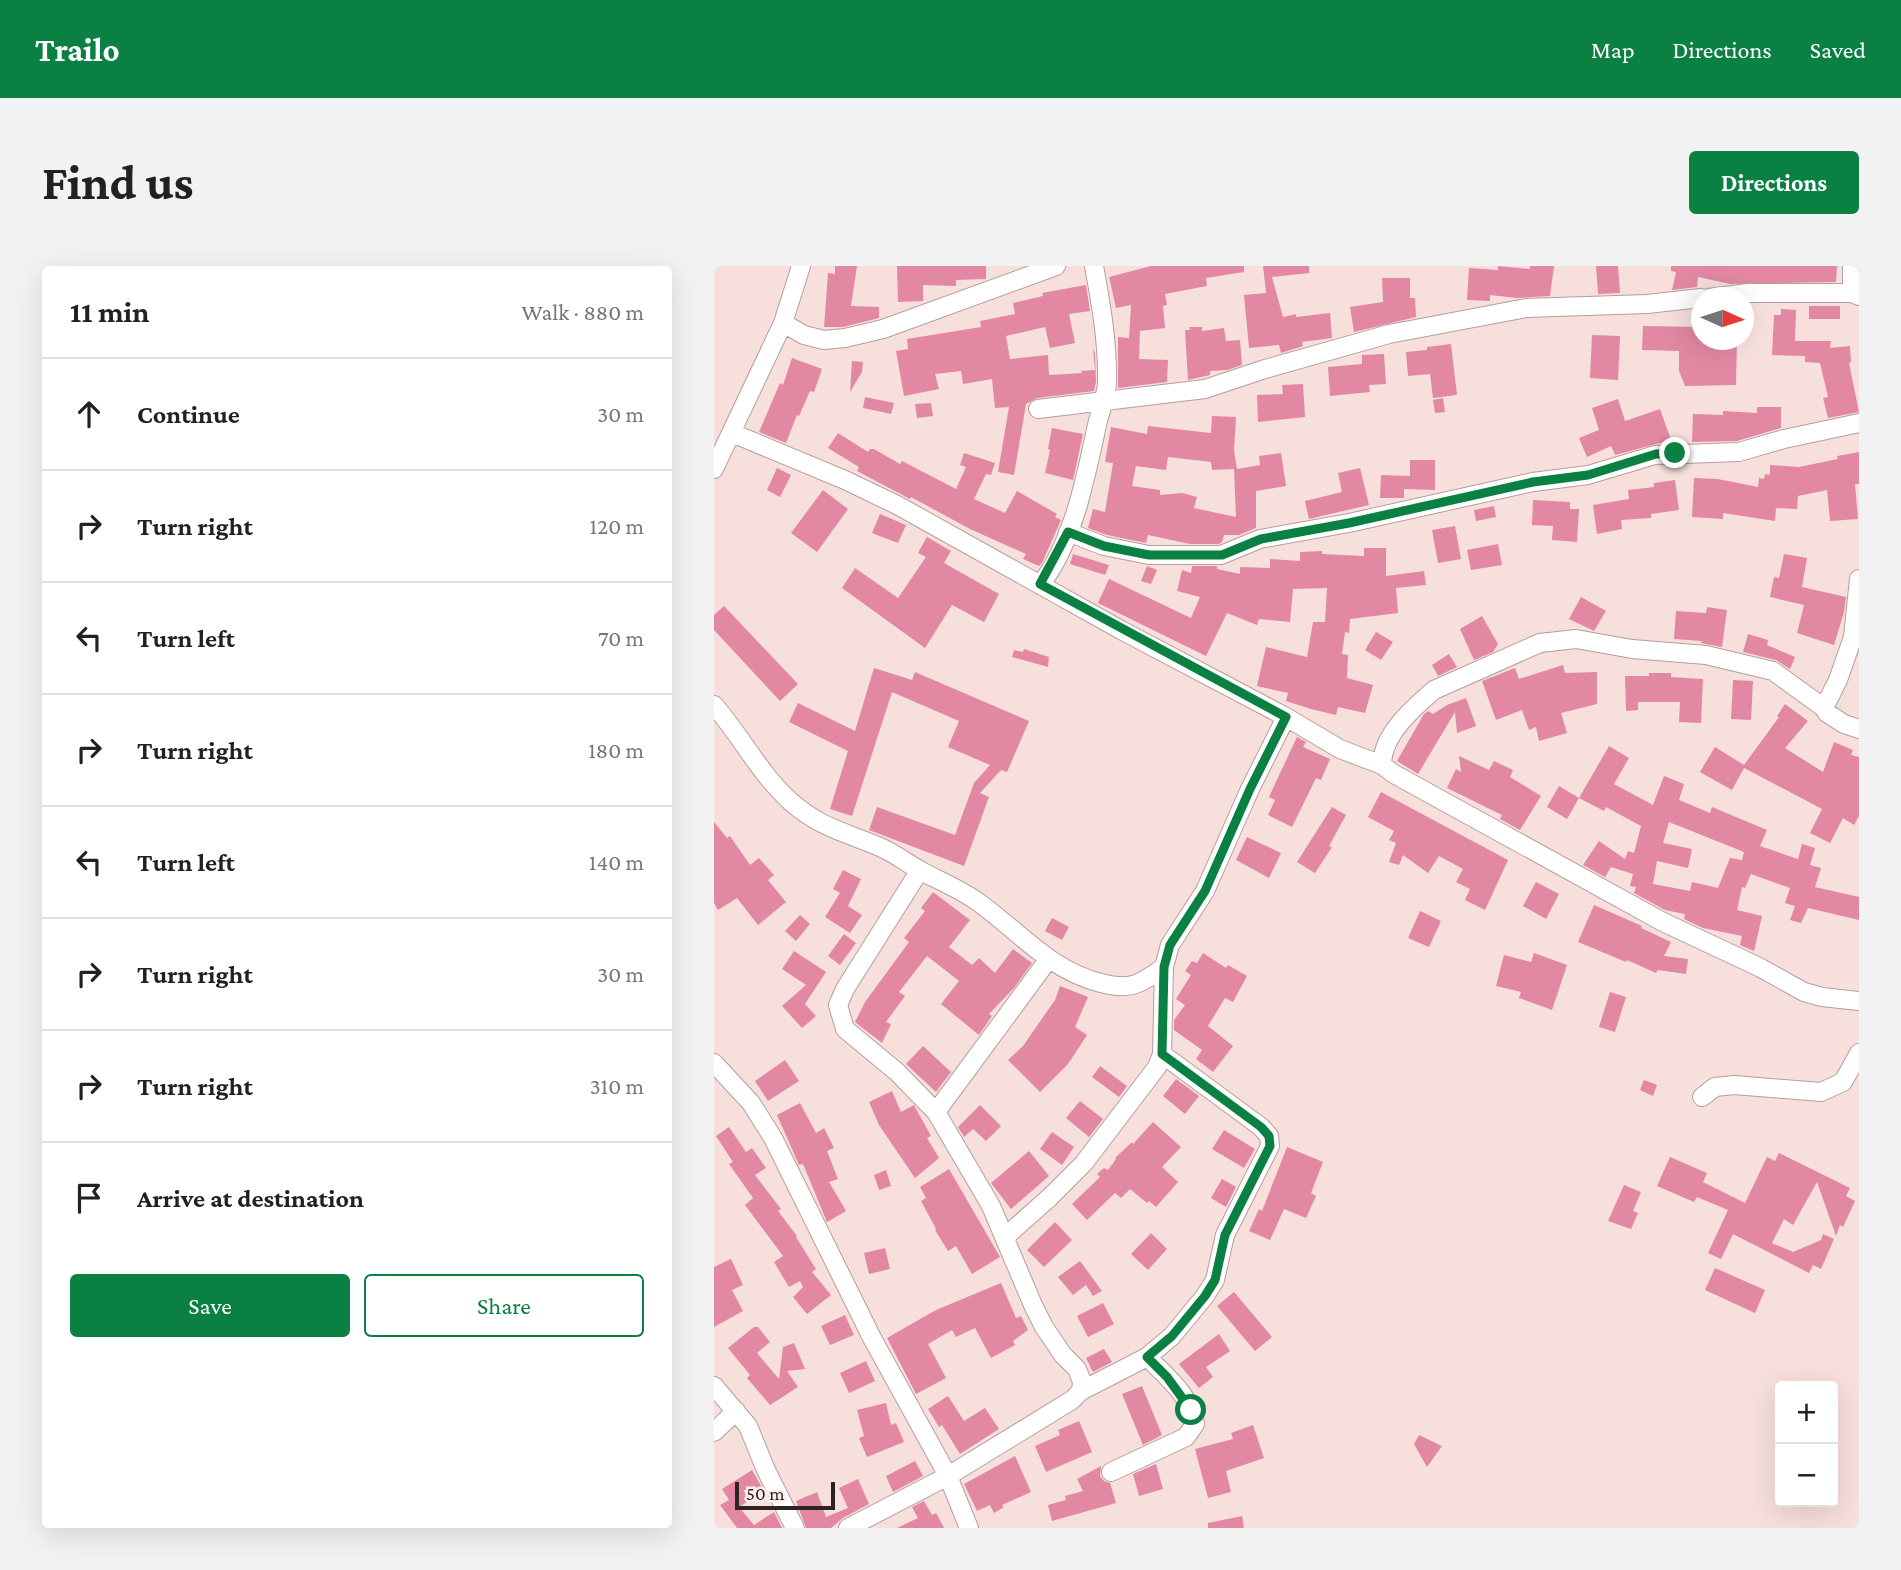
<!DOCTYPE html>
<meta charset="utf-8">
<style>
:root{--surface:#fff;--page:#f2f2f2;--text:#202124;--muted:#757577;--line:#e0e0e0;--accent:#0b8043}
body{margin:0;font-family:"Crimson Pro",serif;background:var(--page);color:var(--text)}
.controls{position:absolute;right:21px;bottom:21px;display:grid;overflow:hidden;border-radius:7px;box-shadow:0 7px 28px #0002}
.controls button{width:63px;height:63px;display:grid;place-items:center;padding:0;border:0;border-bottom:2px solid var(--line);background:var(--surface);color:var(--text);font:35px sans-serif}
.compass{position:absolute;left:977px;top:21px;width:63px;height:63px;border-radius:50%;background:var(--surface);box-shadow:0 7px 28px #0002;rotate:93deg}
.scale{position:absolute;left:21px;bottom:18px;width:100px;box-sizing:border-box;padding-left:7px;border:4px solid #2c2322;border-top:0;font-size:19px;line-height:24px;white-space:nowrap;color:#2c2322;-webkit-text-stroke:5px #feeeed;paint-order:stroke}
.stop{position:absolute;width:21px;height:21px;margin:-16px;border:5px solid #0b8043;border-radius:50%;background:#fff}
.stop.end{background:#0b8043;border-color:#fff;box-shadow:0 2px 7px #0008}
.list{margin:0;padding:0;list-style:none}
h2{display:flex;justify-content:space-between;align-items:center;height:91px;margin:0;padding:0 28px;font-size:30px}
h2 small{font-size:23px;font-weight:400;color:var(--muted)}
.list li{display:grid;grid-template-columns:46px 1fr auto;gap:21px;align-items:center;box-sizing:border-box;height:112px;padding:0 28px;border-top:2px solid var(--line)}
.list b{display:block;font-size:26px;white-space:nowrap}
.list em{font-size:23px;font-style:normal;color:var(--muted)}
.actions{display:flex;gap:14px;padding:21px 28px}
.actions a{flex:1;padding:16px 0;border:2px solid var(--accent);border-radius:7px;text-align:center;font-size:24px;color:var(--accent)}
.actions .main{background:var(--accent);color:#fff}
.icon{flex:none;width:38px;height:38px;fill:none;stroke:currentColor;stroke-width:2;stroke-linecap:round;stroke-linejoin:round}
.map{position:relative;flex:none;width:1145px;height:1262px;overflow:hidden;border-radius:7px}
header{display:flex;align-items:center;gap:42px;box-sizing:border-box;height:98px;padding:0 35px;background:var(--accent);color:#fff}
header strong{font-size:33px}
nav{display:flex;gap:38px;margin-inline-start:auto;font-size:24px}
.intro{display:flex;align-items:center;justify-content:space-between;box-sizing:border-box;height:168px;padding:0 42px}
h1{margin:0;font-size:49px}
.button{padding:18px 32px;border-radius:7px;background:var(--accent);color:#fff;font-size:24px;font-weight:700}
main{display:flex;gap:42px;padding:0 42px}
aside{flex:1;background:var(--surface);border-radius:7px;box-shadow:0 7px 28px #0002}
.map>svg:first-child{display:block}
</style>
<header>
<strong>Trailo</strong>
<nav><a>Map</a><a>Directions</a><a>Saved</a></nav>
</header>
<div class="intro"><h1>Find us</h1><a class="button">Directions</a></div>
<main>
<aside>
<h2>11 min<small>Walk · 880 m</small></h2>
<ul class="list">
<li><svg class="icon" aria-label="ahead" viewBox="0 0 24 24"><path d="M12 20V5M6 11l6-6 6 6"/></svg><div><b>Continue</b></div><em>30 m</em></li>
<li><svg class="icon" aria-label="right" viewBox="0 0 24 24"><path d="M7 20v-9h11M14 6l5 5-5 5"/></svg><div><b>Turn right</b></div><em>120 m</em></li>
<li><svg class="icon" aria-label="left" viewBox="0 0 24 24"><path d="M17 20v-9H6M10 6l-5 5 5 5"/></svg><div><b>Turn left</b></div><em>70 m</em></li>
<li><svg class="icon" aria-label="right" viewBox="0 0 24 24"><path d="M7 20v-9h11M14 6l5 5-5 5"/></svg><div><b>Turn right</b></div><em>180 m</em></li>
<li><svg class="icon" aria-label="left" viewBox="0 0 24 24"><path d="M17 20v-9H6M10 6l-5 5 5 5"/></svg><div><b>Turn left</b></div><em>140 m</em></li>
<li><svg class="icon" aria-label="right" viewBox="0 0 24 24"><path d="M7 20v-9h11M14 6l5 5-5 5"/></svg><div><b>Turn right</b></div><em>30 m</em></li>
<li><svg class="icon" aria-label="right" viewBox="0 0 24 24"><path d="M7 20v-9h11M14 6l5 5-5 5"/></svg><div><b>Turn right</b></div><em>310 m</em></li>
<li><svg class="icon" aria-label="arrive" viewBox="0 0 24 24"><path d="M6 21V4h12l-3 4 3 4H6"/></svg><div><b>Arrive at destination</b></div></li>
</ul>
<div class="actions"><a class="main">Save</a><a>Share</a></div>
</aside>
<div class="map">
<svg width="1145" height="1262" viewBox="0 0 1145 1262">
<rect width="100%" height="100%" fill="#f7dfdc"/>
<path fill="#e288a3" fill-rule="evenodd" d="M121,0H143L137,40L165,41V52L129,61H110L114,7L121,8Z
M183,0H272V13L242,14V20L209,19V35L184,36Z
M437,0H530V6L492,12L493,20L451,28L453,39L449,40L451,62L426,65L425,93L454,94L453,116L404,122V71L415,72L417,39L402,42L395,11Z
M549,0H595V7L558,11L569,51L582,48V51L616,47L618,72L588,76L589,80L567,87L565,79L535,82L530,29L552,27Z
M784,0L816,3V0H840L836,30L803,32L776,29V35L753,34L755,2L784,4Z
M882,0H904L906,27L884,28Z
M957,0H1123L1122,16L1016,18L984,11L983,21L958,24L962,6L957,5Z
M668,12H696V32H701L702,51L640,66L636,41L669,36Z
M372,19L376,45L355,48L361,77L336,82L331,61L292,70L296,93L334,89L335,109L368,107L367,105L381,104L379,82L381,88L382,116L380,125L323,132L312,138L300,209L284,206L295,141L281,142L278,113L249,118L247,105L221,108L225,123L190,130L182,85L194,83L193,73L267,61L266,55L301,48L299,37L329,30L328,27Z
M1095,40H1126V53H1095Z
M1067,43L1082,44L1081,75H1117L1116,82L1136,80L1137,96L1135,97L1145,146L1114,152L1109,132L1114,131L1106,97L1091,96V90L1058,89L1060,49H1067Z
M929,60L988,61V74H1023L1022,119L971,120L965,105V85L928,84Z
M475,61H488V65L510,62L512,75L526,74L528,99L513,104L496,105V109L474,114L471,64H476Z
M878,69L906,70L904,114L876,112Z
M737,78L743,129L719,132L716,108L694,110L692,86L713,84V81Z
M670,88L672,118L655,119L656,126L616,130L614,101L648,98V89Z
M78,92L108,103L100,126L96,125L85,150L83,149L72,177L45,166L66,117L69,119Z
M138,95L149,96L148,106L136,126Z
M589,118L591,151L544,156L543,129L569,128L568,119Z
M151,131L180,137L177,148L149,142Z
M729,132L731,146L721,147L719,134Z
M904,133L911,155L946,143L957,174L901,189L897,180L873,191L865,172L885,164L878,142Z
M217,137L219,150L203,152L201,138Z
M1043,141H1067V162L1023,175L978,176L979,148L1009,149V145L1043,147Z
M498,150L522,151L520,185L523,203L546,199L545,190L567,187L572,220L542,225V262L525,269H510L508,276L505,278H476L434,269L432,277L393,269L374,262L379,243L391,246L399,197L391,196L397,161L433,168L434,160L497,167ZM454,191L497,196L498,204L520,203L522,251L480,242L483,231L468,227L446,229V224L418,220L422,200L452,204Z
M338,162L369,168L359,214L331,207L336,184L334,183Z
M124,167L154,186L156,183H160L186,198L188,195L242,223L252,201L246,199L250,187L281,197L277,209L272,208L260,233L291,247L303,225L343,248L341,251L347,254L328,297L325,300L309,293L312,288L256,263L197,231L196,233L143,205L145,201L114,182Z
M1145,186V218H1141L1144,253L1116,255L1113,224L1084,230L1083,243L1062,242L1061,255L1009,247V253L978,251L980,212L1004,213L1044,221L1045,212L1050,213L1051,208L1056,209V199L1085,201L1124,193L1123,190Z
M696,194H721V224L690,223V232H666L667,209L696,210Z
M63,202L77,209L66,231L53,224Z
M646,202L655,239L595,253L591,235L628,226L624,207Z
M961,214L965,244L937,248V252L907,254L908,263L883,268L879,239L915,233L914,224L940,221V217Z
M109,224L134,243L103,286L77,267Z
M819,234L856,236V243H865L863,276L838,274L839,260L818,259Z
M780,240L782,251L762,255L760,244Z
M166,248L192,259L184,277L158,267Z
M741,260L747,293L724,297L718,264Z
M213,271L237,285L230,297L285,328L270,356L238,339L211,382L128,322L141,302L184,332L212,291L204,287Z
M784,278L788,299L757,304L753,284Z
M650,282H672V310L710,305L712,319L682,322L684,347L636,353L635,367L631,366L628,388L634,389L633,412L659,419L651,447L624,441L622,449L597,443L572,435L574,427L543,420L552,381L593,391L599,356H611L613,322L579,323L576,356L545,353L543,359L513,347L492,390L384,337L395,313L477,352L486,331L463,325L468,304L477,307L478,300H503V303L526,308V301L556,302V293L586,295V286L608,285V288L650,290Z
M359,288L395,299L391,309L356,298Z
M1070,288L1093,292L1088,321L1132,331L1130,346L1120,379L1083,367L1090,339L1056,331L1060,311L1065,312Z
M433,300L443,304L437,318L427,315Z
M867,331L892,345L880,365L855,353Z
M10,340L84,418L66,435L0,364V349Z
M993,341L1013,344L1008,381L987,377L988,375L960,373L962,345L992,347Z
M768,350L784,378L779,386L760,394L746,363Z
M662,366L679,376L667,394L651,384Z
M1034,368L1054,374L1053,379L1081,391L1076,403L1062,394L1029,386Z
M310,383L335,391L334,401L298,391L300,384L309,386Z
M735,388L743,401L724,410L718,399Z
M849,399L851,407L883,406V438L847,447L853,467L825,475L822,461L815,464L808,444L782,454L768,415L801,402L805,413Z
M160,402L198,414L201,406L315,455L293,506L287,504L266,527L275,531L250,600L155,564L163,541L241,569L260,517L276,499L234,481L245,455L178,426L138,550L116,543L134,485L75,456L84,437L141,465Z
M935,407H957V411L989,413L987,457L965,456L966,436H924V444L912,445L911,410H935Z
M1019,414L1039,415L1037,454L1017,453Z
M752,432L762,460L743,467L741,446L704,508L683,495L710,448L714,445L719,448L733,439Z
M1071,438L1094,455L1071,482L1109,506L1120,476L1139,484L1137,489L1145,491V550L1140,559L1129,552L1116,577L1096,567L1108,543L1030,502L1018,524L986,506L1001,481L1030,499L1065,451L1063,450Z
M583,471L592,476L589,481L616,493L607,514L602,512L578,561L554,549L561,534L555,531Z
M895,480L915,492L900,518L939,539L950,510L970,518L965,534L996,547L998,541L1053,564L1046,580L1084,593L1088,578L1101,582L1096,599L1107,602L1101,621L1145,631V654L1094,642L1087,657L1076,654L1081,640L1071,637L1076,622L1037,608L1031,622L1028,621L1023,644L1048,650L1040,685L1026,679L1028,670L989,662L970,653L971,648L951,644L920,627L922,621L916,620L919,608L897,601L891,611L869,599L885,575L911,593L914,585L920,587L927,560L892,541L890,545L865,532L853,553L833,541L845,520L865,532ZM955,556L1030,586L1028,594L1016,592L1004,622L978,616L976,625L939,618L943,595L974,602L978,583L949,577Z
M745,490L775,504L780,495L799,504L796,511L827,530L806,564L786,553L788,549L733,522L742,503L747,506Z
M667,526L794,594L771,644L751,634L756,623L742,616L749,603L725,590L714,607L689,589L685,599L675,596L682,577L675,574L680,565L654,551Z
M618,541L632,549L615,580L618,581L601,607L583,596Z
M0,556L13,572L16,570L36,599L45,592L60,609L54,614L72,636L44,659L23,632L4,644L0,637Z
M533,571L567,587L555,612L522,594Z
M129,604L147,613L134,640L148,649L136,667L111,651L126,627L119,623Z
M822,616L845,628L832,653L809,640Z
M219,626L256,654L235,681L258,699L265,692L281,707L299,683L318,697L300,722L275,748L278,750L265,769L227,738L245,715L213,690L185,726L191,730L172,756L177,758L168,777L141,756L151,736L195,676L190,672L211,645L207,642Z
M880,639L928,660L927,662L957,676L950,690L974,693L972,708L944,704L942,707L913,694L912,696L864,676Z
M706,645L727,655L715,681L694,672Z
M86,649L96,658L82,675L71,665Z
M338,652L355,661L348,674L331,665Z
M130,668L142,677L126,699L114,690Z
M80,685L112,706L91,738L102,750L88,762L68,740L92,719L68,703Z
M489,687L512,702L514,699L533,710L519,736L511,732L494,760L519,780L499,806L482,793L488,784L460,764V754L471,739L462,733L477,709L471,705L478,695L483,697Z
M820,687L853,699L838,744L805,732L807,726L782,720L790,689L817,696Z
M346,720L374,731L361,761L373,769L354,798L326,826L294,794L309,780L341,734Z
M896,726L912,731L901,766L885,761Z
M209,780L237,806L222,826L192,798Z
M71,794L85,815L54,835L41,815Z
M386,800L413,820L405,831L378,811Z
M462,813L485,830L471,848L449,830Z
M930,814L943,819L939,830L926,824Z
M178,825L187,846L200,839L201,841L217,870L213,872L225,892L201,912L165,859L155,836Z
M366,835L389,853L375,871L352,852Z
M86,837L102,867L110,862L120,882L113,885L124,913L115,916L132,945L113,956L89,898L85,899L63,849Z
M266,839L287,860L272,875L259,863L250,871L244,861Z
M439,856L467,881L448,901L464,916L442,941L435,935L433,937L416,923L407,932L401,927L373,954L358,938L386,911L383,908L390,902L394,904L402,893L401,892L418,876L419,878Z
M15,861L32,886L38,882L52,902L41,909L67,943L64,945L83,970L82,971L102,1003L98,1006L117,1029L93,1048L79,1031L89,1021L86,1015L75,1021L60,996L69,990L31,939L39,932L15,898L19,896L2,870Z
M510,864L541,883L530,902L498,883Z
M338,866L360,881L348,899L326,883Z
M573,881L609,896L597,927L602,930L592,952L570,943L556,974L535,965L545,943L548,945Z
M315,885L335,910L297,943L277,917Z
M1065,887L1136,922L1132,930L1141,935L1129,961L1126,959L1122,970L1103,916L1079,959L1070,953L1058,977L1079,986L1107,974L1109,968L1120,973L1107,1003L1099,999L1095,1007L1019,968L1007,993L994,987L1014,944L983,931L980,936L943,920L956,891L993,907L989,916L1031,937L1053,891L1061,895Z
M235,903L286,991L258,1008L242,980L234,985L221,964L222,963L207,935L212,932L206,921Z
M172,904L177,920L165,924L160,909Z
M508,913L522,921L512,941L497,932Z
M910,919L927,926L919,945L924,947L917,963L894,955Z
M341,956L358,974L330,1001L313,984Z
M437,967L453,983L434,1004L417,988Z
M171,982L176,1003L155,1008L150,987Z
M17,993L29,1019L18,1024L29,1045L0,1061V1001Z
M366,995L388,1025L379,1030L372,1019L359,1029L344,1011Z
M1001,1002L1051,1024L1041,1047L991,1024Z
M287,1017L302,1052L307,1050L314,1064L299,1075L301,1079L277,1092L261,1062L242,1071L238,1064L214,1078L232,1112L202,1128L173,1072L222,1044Z
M520,1026L558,1071L541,1085L503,1040Z
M389,1037L400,1058L374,1071L363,1050Z
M131,1049L140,1069L116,1079L107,1060Z
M40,1061H44L56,1076L43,1087L65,1113L69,1081L80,1077L91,1103L73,1105L84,1121L56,1139L33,1112L36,1109L14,1082Z
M505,1068L516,1085L492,1101L499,1111L485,1122L465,1098Z
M390,1083L398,1096L379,1106L372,1092Z
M152,1095L161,1115L135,1127L126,1107Z
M428,1120L448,1169L429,1179L408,1128Z
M234,1130L250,1155L271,1142L285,1163L246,1188L228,1159L225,1161L214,1143Z
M172,1137L177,1159L182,1157L190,1176L153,1191L145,1172L150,1170L143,1144Z
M365,1155L378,1186L332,1206L321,1180L346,1169L344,1164Z
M539,1159L550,1192L512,1205L517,1226L494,1232L481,1183L519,1173L517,1167Z
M705,1169L728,1180L713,1201L700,1178Z
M301,1190L317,1226L288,1239L290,1241L280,1247L276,1239L263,1245L250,1218Z
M201,1195L209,1210L179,1226L172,1210Z
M442,1198L449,1223L425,1230L419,1208Z
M387,1200L386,1210L390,1215L396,1217L402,1237L338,1255L334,1239L352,1234L351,1230L369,1225L363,1213Z
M38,1204L50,1225L25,1241L40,1259L60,1246L68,1262H23L6,1239L15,1234L8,1223Z
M144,1213L155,1238L129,1252L117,1262H92L82,1235L103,1226L112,1251L134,1242L125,1222Z
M210,1235L218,1249L222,1247L230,1262H183L204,1252L198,1241Z
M528,1250L530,1262H494V1257Z"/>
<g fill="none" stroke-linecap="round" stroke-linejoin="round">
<defs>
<path id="minor" d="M1138,0V27L1145,30
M995,32L1034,27H1138
M69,57L90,69L110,74L131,72L169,63L342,0
M324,143L491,123L551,103L675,68L812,42L933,38L987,32
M18,167L131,214L183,239L407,364L572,451L626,483L668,499L680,508L949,656L1047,702L1090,726L1108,731L1145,735
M0,203L69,57L87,0
M354,266L390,280L435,289H507L546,273L635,257L819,216L874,209L941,189L1025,186L1070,173L1145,157
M326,319C359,278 372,210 383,159C386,146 392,130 393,117C394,78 387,38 380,0
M0,439C27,470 46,508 76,535C106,562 131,566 166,581C180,587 193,597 207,605C226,615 246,623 264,636C306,666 335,704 387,717C417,725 426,718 450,701
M1110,442L1124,414L1139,371L1145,313
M668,499C668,469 698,443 720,424L826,377L862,373L918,383L992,389L1059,405L1110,442L1113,447L1130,458L1145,463
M206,604L131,723L124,739L131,763L183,806L222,846L277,940L319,1039L330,1061L349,1089L363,1103L368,1116L367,1125
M0,797L37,837L59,872L158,1072L234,1210L255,1262
M988,831L1001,821L1020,819L1107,826L1129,816L1145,787
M222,846L334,694
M291,971L336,931L370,897L443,801L448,788L450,701L456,679L491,625L536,523L572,451
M0,1120L34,1160L52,1204L81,1262
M0,1166L22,1145
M397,1206L472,1171L481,1158C479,1132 450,1108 433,1091
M134,1262L234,1210L358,1134L367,1125L433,1091L458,1070L491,1030L501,1014L511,969L556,880L555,870L547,861L448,788"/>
</defs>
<use href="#minor" stroke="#b59e9b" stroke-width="20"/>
<use href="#minor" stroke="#fff" stroke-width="18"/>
</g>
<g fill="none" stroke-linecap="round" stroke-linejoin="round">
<path stroke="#0b8043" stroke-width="9" d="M477,1144L453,1111L433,1091L458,1070L491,1030L501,1014L511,969L556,880L555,870L547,861L448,788L450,701L456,679L491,625L536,523L572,451L326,318L354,266L390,280L435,289H508L547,273L635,257L819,216L874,209L942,188L961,187"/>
</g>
</svg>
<div class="controls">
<button>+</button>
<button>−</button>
</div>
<svg class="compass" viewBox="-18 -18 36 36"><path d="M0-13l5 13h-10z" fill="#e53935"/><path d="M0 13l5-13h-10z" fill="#757577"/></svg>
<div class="scale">50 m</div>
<div class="stop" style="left:477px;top:1144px"></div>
<div class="stop end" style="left:961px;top:187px"></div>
</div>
</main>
